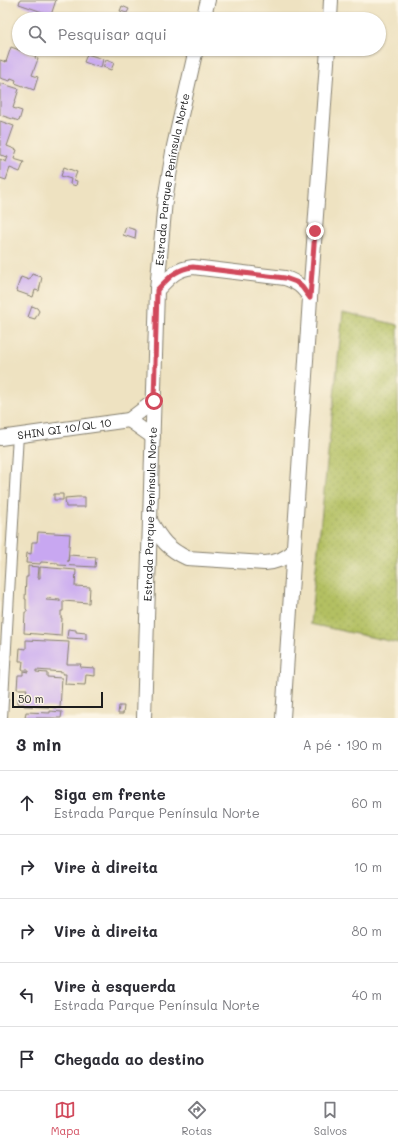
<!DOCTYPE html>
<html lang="pt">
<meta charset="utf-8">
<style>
:root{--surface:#fff;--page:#f7f7f7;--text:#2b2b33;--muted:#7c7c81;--line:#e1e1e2;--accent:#d1495b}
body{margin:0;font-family:Mali,sans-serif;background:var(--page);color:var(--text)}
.scale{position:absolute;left:12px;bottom:10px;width:91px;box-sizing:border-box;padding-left:4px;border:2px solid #1c1c1c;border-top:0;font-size:11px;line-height:14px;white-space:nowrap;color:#1c1c1c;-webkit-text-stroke:3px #fcf5e5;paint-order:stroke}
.stop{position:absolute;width:12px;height:12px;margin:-9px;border:3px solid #d1495b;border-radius:50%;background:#fff}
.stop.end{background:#d1495b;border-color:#fff;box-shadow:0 1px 4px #0008}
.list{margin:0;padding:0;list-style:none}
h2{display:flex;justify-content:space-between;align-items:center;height:52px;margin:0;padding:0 16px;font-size:17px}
h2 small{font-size:13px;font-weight:400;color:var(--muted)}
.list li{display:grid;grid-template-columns:26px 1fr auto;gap:12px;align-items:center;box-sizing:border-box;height:64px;padding:0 16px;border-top:1px solid var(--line)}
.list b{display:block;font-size:15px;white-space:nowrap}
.list p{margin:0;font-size:13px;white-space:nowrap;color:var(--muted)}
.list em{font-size:13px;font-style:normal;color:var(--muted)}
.icon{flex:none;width:22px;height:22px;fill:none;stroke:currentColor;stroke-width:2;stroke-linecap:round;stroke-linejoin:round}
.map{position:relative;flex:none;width:398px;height:718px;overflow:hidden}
.search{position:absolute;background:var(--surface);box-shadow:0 1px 3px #0004;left:12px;right:12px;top:12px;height:44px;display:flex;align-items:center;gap:10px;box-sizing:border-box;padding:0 14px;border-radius:22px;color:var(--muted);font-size:15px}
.sheet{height:372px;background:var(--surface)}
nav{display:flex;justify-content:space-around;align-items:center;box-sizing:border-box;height:56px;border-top:1px solid var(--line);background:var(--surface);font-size:11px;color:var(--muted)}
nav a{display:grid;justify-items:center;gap:2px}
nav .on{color:var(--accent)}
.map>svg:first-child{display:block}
</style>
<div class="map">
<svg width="398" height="718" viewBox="0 0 398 718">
<defs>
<pattern id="grass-dots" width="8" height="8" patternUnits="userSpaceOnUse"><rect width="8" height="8" fill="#b3c062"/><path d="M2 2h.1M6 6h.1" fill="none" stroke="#99a454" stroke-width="1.8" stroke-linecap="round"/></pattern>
</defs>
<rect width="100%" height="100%" fill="#fcf5e5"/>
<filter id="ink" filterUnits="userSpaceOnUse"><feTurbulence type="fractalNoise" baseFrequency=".025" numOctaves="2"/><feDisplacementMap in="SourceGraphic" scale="8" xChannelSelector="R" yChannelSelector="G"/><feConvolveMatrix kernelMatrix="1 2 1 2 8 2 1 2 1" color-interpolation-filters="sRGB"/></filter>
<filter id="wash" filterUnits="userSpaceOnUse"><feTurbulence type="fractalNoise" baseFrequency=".012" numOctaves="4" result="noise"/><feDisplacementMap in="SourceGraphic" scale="16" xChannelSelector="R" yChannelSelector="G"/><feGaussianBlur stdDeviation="0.9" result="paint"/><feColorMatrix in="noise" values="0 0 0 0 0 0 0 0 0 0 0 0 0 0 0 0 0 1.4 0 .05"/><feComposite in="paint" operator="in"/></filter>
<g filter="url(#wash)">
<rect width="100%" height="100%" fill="#eee2c1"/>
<path fill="url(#grass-dots)" stroke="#686e3f" d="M343,312L398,325V643L310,624Z"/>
<g id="blocks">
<path fill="#c8a7f1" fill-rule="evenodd" d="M20,0H56L51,15L19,4Z
M122,6L129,9L127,13L120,11Z
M11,47L36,56L35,58L38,59L32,75L38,77L34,90L15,83L16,80L11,78L10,81L0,78V60L6,62Z
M87,54L103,59L101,68L84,62Z
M106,60L114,63L111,70L103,67Z
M0,83L19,89L13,108L22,111L19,121L0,115Z
M0,121L14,126L7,146L17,150L14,159L24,162L20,172L10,168L6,180L0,178V159L6,162L8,157L0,155Z
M64,167L77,172L74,180L77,181L76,186L70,184L71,179L61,176Z
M126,227L136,230L135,239L123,235Z
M32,274L42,277L39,291L35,290L33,297L16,291L21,277L29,280Z
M32,306L37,308L39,311L35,319L28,317Z
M54,494H63V500H54Z
M77,497H85V507H66L65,498Z
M38,532L70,534L68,562L69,555L96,557L95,567L58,565V563L41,562L40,564L26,563L27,553L31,554L32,542H37Z
M28,566L39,567L38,578H40V567L76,570L75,586L90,587L89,603L63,601V611H61V618H62L61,636L24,633L25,612H27V610L26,609V599H25L26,577H28ZM47,598L60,599V601L46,600Z
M68,629L76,630V632L86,633V639L67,638Z
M26,640L69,642L67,664H81L80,667L95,668V676L86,675L85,685L65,684L66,674H62L63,672L36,670V672L47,673V677L62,678L60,708L24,706V704H18V698L25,699V692H26L27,689H17L18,675H23V671L28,672V670H22L23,661H19L20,648L26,649Z
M119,706H124L123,714H118Z
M50,711L62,712L61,718H25L26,712L50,713Z"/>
</g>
</g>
<g filter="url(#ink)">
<use href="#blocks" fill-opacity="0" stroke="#857f6e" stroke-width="1"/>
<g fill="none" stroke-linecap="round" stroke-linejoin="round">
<defs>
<path id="street" d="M2,718L18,434"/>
<g id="secondary">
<path d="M203,19L208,0"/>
<path d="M330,19L331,0"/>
<path d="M157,290C169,278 175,269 193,267L285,278C297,282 303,287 310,298"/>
<path d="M129,420L153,437"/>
<path id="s1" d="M0,438L129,420L154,401"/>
<path d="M151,522C161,540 168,549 187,558L265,563C277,562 285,559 294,551"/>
<path id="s2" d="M144,718L157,290L165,200L174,146L196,49"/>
<path d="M283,718L310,298L328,49"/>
</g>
</defs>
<use href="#street" stroke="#857f6e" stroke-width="12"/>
<use href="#secondary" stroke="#857f6e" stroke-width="16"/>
<use href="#street" stroke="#fff" stroke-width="10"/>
<use href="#secondary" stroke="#fff" stroke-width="14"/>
</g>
</g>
<g fill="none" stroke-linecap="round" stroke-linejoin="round" filter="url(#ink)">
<path stroke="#d1495b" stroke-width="5" d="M154,401L157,290C169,278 175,269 193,267L285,278L296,282L302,287L310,298L315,231"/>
</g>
<g text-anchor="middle" stroke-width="3" stroke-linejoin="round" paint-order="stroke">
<g font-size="11" fill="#1c1c1c" stroke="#fcf5e5">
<text dy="4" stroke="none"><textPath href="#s2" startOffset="540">Estrada Parque Península Norte</textPath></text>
<text dy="4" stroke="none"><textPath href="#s1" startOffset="65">SHIN QI 10/QL 10</textPath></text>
<text dy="4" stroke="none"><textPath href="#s2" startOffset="204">Estrada Parque Península Norte</textPath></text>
</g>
</g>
</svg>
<div class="scale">50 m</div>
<div class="stop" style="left:154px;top:401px"></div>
<div class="stop end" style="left:315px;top:231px"></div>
<div class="search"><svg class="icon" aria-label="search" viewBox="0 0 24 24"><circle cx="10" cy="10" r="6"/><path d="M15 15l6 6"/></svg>Pesquisar aqui</div>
</div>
<section class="sheet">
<h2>3 min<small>A pé · 190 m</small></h2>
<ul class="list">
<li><svg class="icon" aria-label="ahead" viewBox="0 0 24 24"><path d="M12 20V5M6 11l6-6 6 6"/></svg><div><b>Siga em frente</b><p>Estrada Parque Península Norte</p></div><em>60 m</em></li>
<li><svg class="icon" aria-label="right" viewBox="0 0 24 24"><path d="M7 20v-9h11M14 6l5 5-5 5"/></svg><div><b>Vire à direita</b></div><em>10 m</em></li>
<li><svg class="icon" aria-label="right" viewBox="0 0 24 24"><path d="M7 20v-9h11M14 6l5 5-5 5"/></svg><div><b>Vire à direita</b></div><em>80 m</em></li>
<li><svg class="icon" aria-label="left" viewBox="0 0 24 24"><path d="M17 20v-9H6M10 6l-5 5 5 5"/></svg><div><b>Vire à esquerda</b><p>Estrada Parque Península Norte</p></div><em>40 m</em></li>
<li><svg class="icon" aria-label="arrive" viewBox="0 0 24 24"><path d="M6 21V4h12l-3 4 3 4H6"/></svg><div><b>Chegada ao destino</b></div></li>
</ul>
</section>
<nav>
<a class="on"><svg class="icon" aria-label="map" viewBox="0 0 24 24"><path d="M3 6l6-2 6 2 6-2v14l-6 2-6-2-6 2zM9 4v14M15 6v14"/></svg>Mapa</a>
<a><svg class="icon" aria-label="directions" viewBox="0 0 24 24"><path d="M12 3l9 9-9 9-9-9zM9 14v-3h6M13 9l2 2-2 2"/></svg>Rotas</a>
<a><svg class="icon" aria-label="saved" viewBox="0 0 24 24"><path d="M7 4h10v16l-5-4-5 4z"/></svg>Salvos</a>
</nav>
